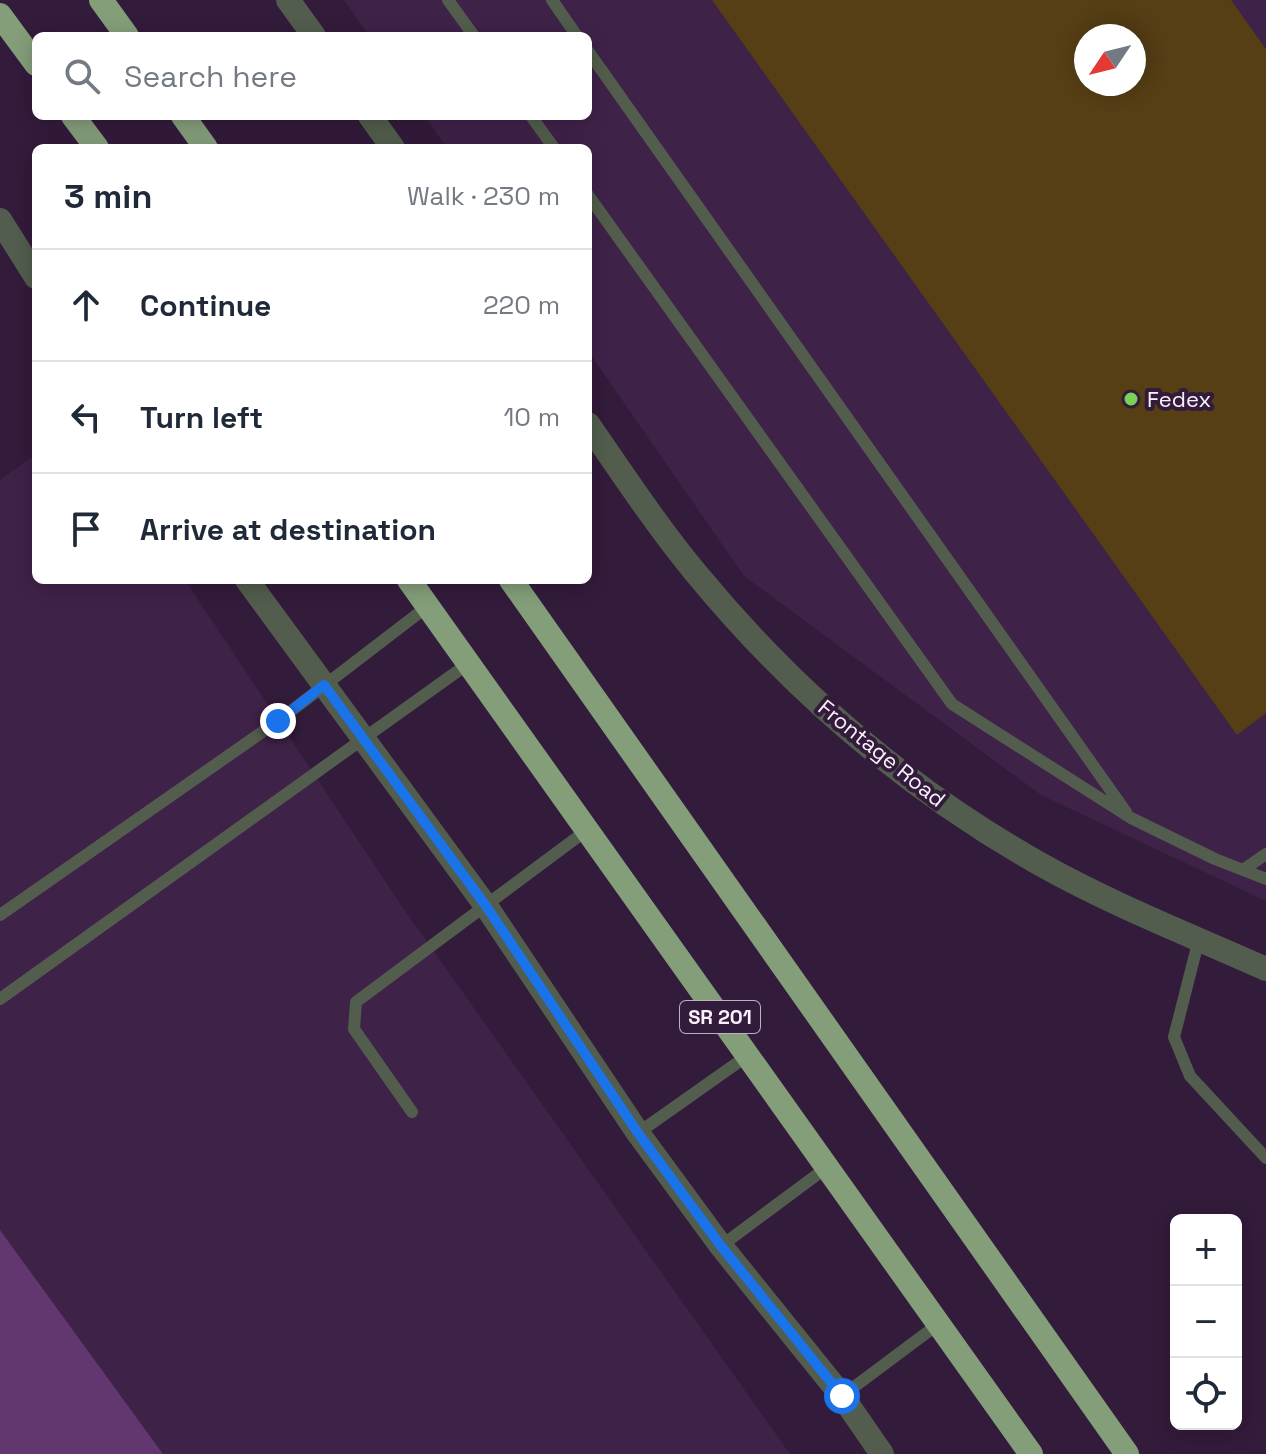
<!DOCTYPE html>
<meta charset="utf-8">
<style>
:root{--surface:#fff;--page:#f6f6f7;--text:#1f2937;--muted:#747a83;--line:#e0e1e3}
body{margin:0;font-family:"Space Grotesk",sans-serif;background:var(--page);color:var(--text)}
.controls{position:absolute;right:24px;bottom:24px;display:grid;overflow:hidden;border-radius:12px;box-shadow:0 4px 20px #0003}
.controls button{width:72px;height:72px;display:grid;place-items:center;padding:0;border:0;border-bottom:2px solid var(--line);background:var(--surface);color:var(--text);font:40px sans-serif}
.compass{position:absolute;left:1074px;top:24px;width:72px;height:72px;border-radius:50%;background:var(--surface);box-shadow:0 4px 20px #0003;rotate:235deg}
.stop{position:absolute;width:24px;height:24px;margin:-18px;border:6px solid #1a73e8;border-radius:50%;background:#fff}
.stop.end{background:#1a73e8;border-color:#fff;box-shadow:0 2px 8px #0008}
.list{margin:0;padding:0;list-style:none}
h2{display:flex;justify-content:space-between;align-items:center;height:104px;margin:0;padding:0 32px;font-size:34px}
h2 small{font-size:26px;font-weight:400;color:var(--muted)}
.list li{display:grid;grid-template-columns:52px 1fr auto;gap:24px;align-items:center;box-sizing:border-box;height:112px;padding:0 32px;border-top:2px solid var(--line)}
.list b{display:block;font-size:30px;white-space:nowrap}
.list em{font-size:26px;font-style:normal;color:var(--muted)}
.icon{flex:none;width:44px;height:44px;fill:none;stroke:currentColor;stroke-width:2;stroke-linecap:round;stroke-linejoin:round}
.map{position:relative;flex:none;width:1266px;height:1454px;overflow:hidden}
.search{position:absolute;background:var(--surface);box-shadow:0 4px 20px #0003;left:32px;top:32px;width:560px;height:88px;display:flex;align-items:center;gap:20px;box-sizing:border-box;padding:0 28px;border-radius:12px;color:var(--muted);font-size:30px}
.panel{position:absolute;background:var(--surface);box-shadow:0 4px 20px #0003;left:32px;top:144px;width:560px;height:440px;border-radius:12px}
.map>svg:first-child{display:block}
</style>
<div class="map">
<svg width="1266" height="1454" viewBox="0 0 1266 1454">
<rect width="100%" height="100%" fill="#331b3b"/>
<path fill="#3f2248" fill-rule="evenodd" d="M344,0H1266V901L1041,795L744,576L588,351V148H447L425,116H588V36H369ZM1086,36H1134V84H1086Z
M36,454V580H185L401,905L790,1454H163L0,1230V480Z"/>
<path fill="#62376f" d="M0,1230L163,1454H0Z"/>
<path fill="#563e15" fill-rule="evenodd" d="M712,0H1231L1266,49V713L1237,735ZM1086,36H1134V84H1086Z"/>
<g fill="none" stroke-linecap="round" stroke-linejoin="round">
<path stroke="#525d4d" stroke-width="12" d="M448,0L474,36
M552,0L577,36
M588,51L1126,812
M531,116L554,148
M588,195L952,704L1131,818L1215,859L1266,879
M1243,870L1266,854
M0,915L278,721L428,606
M1199,939L1174,1037L1190,1076L1266,1158
M0,999L469,663
M412,1112L354,1029L356,1002L587,830
M638,1133L747,1056
M721,1246L826,1168
M842,1396L937,1325"/>
<path stroke="#525d4d" stroke-width="24" d="M0,220L36,277
M247,580L486,906L638,1133L721,1246L842,1396L882,1454"/>
<path stroke="#525d4d" stroke-width="24" d="M288,0L314,36
M370,116L393,148
M588,424C623,474 656,525 695,572C792,690 907,789 1040,864C1113,905 1190,935 1266,969"/>
<path stroke="#849e7a" stroke-width="24" d="M101,0L127,36
M0,15L36,64
M73,116L97,148
M183,116L206,148
M409,580L1031,1454
M511,580L1127,1454"/>
</g>
<g fill="none" stroke-linecap="round" stroke-linejoin="round">
<path stroke="#1a73e8" stroke-width="10" d="M278,721L324,685L486,906L638,1133L721,1246L842,1396"/>
</g>
<circle fill="#7ad157" stroke="#331b3b" stroke-width="3" cx="1131" cy="399" r="8"/>
<g text-anchor="middle" stroke-width="8" stroke-linejoin="round" paint-order="stroke">
<rect fill="#331b3b" stroke="#beb1c3" stroke-width="2" x="680" y="1001" width="80" height="32" rx="6"/>
<g font-size="20" font-weight="bold" fill="#faf1fd">
<text x="720" y="1024">SR 201</text>
</g>
<g font-size="22" fill="#faf1fd" stroke="#331b3b" text-anchor="start">
<text x="1147" y="407">Fedex</text>
</g>
<g font-size="22" fill="#faf1fd" stroke="#331b3b">
<text transform="translate(882 753) rotate(39)" y="8">Frontage Road</text>
</g>
</g>
</svg>
<div class="controls">
<button>+</button>
<button>−</button>
<button><svg class="icon" aria-label="locate" viewBox="0 0 24 24"><circle cx="12" cy="12" r="6"/><path d="M12 2v4M12 18v4M2 12h4M18 12h4"/></svg></button>
</div>
<svg class="compass" viewBox="-18 -18 36 36"><path d="M0-13l5 13h-10z" fill="#e53935"/><path d="M0 13l5-13h-10z" fill="#747a83"/></svg>
<div class="stop" style="left:842px;top:1396px"></div>
<div class="stop end" style="left:278px;top:721px"></div>
<div class="search"><svg class="icon" aria-label="search" viewBox="0 0 24 24"><circle cx="10" cy="10" r="6"/><path d="M15 15l6 6"/></svg>Search here</div>
<section class="panel">
<h2>3 min<small>Walk · 230 m</small></h2>
<ul class="list">
<li><svg class="icon" aria-label="ahead" viewBox="0 0 24 24"><path d="M12 20V5M6 11l6-6 6 6"/></svg><div><b>Continue</b></div><em>220 m</em></li>
<li><svg class="icon" aria-label="left" viewBox="0 0 24 24"><path d="M17 20v-9H6M10 6l-5 5 5 5"/></svg><div><b>Turn left</b></div><em>10 m</em></li>
<li><svg class="icon" aria-label="arrive" viewBox="0 0 24 24"><path d="M6 21V4h12l-3 4 3 4H6"/></svg><div><b>Arrive at destination</b></div></li>
</ul>
</section>
</div>
